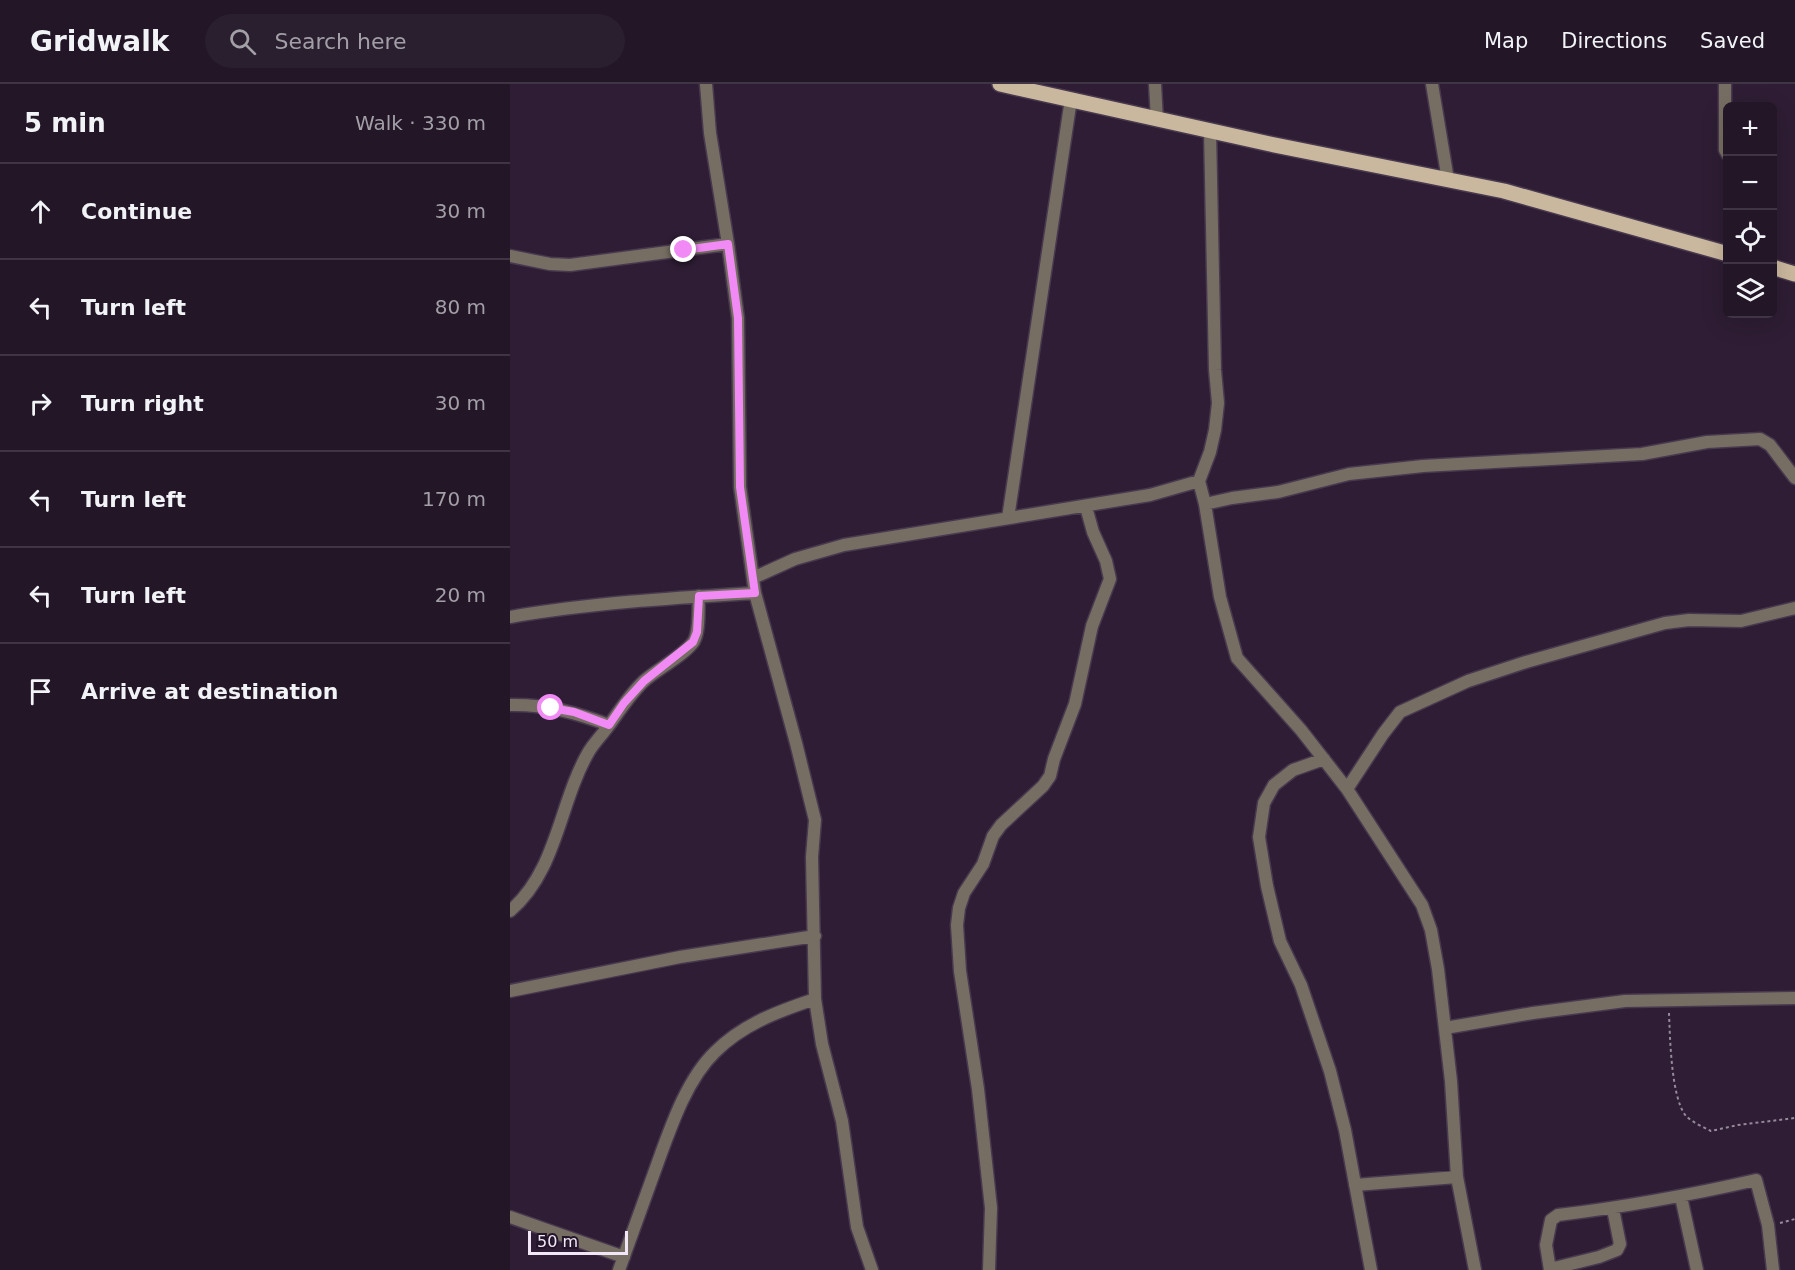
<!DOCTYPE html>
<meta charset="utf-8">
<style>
:root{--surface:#221627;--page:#2a1f2f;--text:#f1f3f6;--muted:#a29fa7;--line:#3f3544}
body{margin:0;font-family:"DejaVu Sans",sans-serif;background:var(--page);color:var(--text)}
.controls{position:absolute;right:18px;top:18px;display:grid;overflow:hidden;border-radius:9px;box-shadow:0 6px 24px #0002}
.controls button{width:54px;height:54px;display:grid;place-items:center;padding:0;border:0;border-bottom:2px solid var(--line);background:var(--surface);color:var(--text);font:30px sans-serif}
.scale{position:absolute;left:18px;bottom:15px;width:100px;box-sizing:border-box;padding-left:6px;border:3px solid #f2e7f6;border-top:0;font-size:16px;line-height:21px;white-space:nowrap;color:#f2e7f6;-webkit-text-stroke:4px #24142a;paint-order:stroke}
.stop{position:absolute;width:18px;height:18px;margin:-14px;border:4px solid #f18af4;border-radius:50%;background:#fff}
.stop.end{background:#f18af4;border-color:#fff;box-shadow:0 2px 6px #0008}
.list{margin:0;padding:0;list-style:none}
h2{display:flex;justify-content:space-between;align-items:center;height:78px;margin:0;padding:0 24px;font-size:26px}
h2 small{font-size:20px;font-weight:400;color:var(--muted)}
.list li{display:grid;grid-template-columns:39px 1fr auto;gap:18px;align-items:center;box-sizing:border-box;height:96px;padding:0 24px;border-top:2px solid var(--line)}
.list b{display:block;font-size:22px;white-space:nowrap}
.list em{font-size:20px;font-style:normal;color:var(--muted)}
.icon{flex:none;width:33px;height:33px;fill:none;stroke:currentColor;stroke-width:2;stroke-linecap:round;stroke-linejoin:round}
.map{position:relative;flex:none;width:1285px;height:1186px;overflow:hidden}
header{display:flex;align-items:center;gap:36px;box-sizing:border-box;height:84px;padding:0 30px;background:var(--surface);border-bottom:2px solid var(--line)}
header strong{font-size:28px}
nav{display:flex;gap:33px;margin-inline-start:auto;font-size:21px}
.search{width:420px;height:54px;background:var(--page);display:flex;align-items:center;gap:15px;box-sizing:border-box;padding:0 21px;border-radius:33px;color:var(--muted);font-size:22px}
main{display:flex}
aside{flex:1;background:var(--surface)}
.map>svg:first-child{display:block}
</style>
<header>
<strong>Gridwalk</strong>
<div class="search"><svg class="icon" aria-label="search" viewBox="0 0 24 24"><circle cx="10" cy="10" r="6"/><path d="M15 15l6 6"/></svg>Search here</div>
<nav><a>Map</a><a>Directions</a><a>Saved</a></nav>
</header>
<main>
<aside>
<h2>5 min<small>Walk · 330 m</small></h2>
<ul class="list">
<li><svg class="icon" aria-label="ahead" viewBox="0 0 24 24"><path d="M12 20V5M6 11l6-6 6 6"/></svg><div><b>Continue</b></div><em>30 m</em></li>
<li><svg class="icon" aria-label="left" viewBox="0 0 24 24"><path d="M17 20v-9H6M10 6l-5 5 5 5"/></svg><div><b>Turn left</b></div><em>80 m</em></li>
<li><svg class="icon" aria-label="right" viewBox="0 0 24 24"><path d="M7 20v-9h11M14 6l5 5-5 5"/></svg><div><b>Turn right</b></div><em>30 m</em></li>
<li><svg class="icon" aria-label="left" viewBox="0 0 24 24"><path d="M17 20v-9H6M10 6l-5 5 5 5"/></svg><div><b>Turn left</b></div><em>170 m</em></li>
<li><svg class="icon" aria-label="left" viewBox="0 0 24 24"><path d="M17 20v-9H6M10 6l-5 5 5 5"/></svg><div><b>Turn left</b></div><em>20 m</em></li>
<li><svg class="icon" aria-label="arrive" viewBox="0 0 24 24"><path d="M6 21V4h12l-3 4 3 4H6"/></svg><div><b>Arrive at destination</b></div></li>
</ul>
</aside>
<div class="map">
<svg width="1285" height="1186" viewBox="0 0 1285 1186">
<rect width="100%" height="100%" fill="#2e1d34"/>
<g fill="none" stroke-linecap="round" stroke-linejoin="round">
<defs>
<path id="minor" d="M196,0L200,49L218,160L228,234L230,403L245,509L286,659L305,736L302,773L305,915L312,960L332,1037L347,1143L362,1186
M645,0L647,36
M922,0L938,96
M1215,0V66L1218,71
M700,47L705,286L708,319L705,346L700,368L689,397L695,420L710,513L727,574L791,646L837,705L912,821L921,846L928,885L941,997L947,1093L965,1186
M0,172L40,180L60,181L218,160
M695,420L722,414L768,408L839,390L913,382L1132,370L1197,358L1250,355L1260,361L1285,394
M498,434L561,15
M243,494L285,475L334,461L640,411L689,397
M0,533C80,519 164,514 245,509
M0,621C35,620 67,629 99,641
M814,675L783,686L764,701L754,719L749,753L757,802L770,857L791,901L820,987L835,1046L861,1186
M837,705L873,650L890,628L958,597L1016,578L1155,539L1179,536L1231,537L1285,524
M0,827C47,787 49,720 78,669C83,660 91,652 97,644C109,628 119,611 134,597C146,586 176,570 184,557C190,546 188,525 189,512
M0,907L170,873L305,852
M935,944L1023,929L1115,917L1285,914
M845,1101L947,1093
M1171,1113L1187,1186
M0,1133L114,1173
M1040,1185L1089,1173L1107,1166L1110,1160L1103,1125
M109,1186C122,1150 135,1114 148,1078C161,1042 177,995 205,968C233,940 269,927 305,915
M479,1186L481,1124L468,1005L450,887L447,841L449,824L454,809L473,780L483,752L491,741L533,702L540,692L544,675L565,620L582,542L600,495L596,477L583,448L576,423
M1040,1186L1036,1161L1041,1136L1048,1131C1115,1123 1180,1111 1246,1096L1258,1141L1263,1186"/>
<path id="primary" d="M490,0L760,60L994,107L1218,170
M1262,183L1285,190"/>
</defs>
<use href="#minor" stroke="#49394f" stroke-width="15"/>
<use href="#primary" stroke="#49394f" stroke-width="18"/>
<path stroke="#97899c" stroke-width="2" stroke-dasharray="3 3" stroke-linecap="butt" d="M1159,929C1160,953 1161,1014 1176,1032C1182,1038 1193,1043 1201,1047L1228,1041L1285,1034
M1270,1139L1285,1135"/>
<use href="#minor" stroke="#766e62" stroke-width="12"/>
<use href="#primary" stroke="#cab89e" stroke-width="15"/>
</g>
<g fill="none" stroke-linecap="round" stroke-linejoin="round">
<path stroke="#f18af4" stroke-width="8" d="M41,624L64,628L99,641L114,619L134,597L183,558L187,548L189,512L245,509L230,403L228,234L218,160L174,166"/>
</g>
</svg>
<div class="controls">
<button>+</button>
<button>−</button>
<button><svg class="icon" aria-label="locate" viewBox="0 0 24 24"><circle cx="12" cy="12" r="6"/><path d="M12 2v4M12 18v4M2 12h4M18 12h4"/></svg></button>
<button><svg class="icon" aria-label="layers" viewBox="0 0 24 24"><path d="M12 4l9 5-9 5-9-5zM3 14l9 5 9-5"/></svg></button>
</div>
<div class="scale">50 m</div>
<div class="stop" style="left:41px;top:624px"></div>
<div class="stop end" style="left:174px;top:166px"></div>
</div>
</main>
